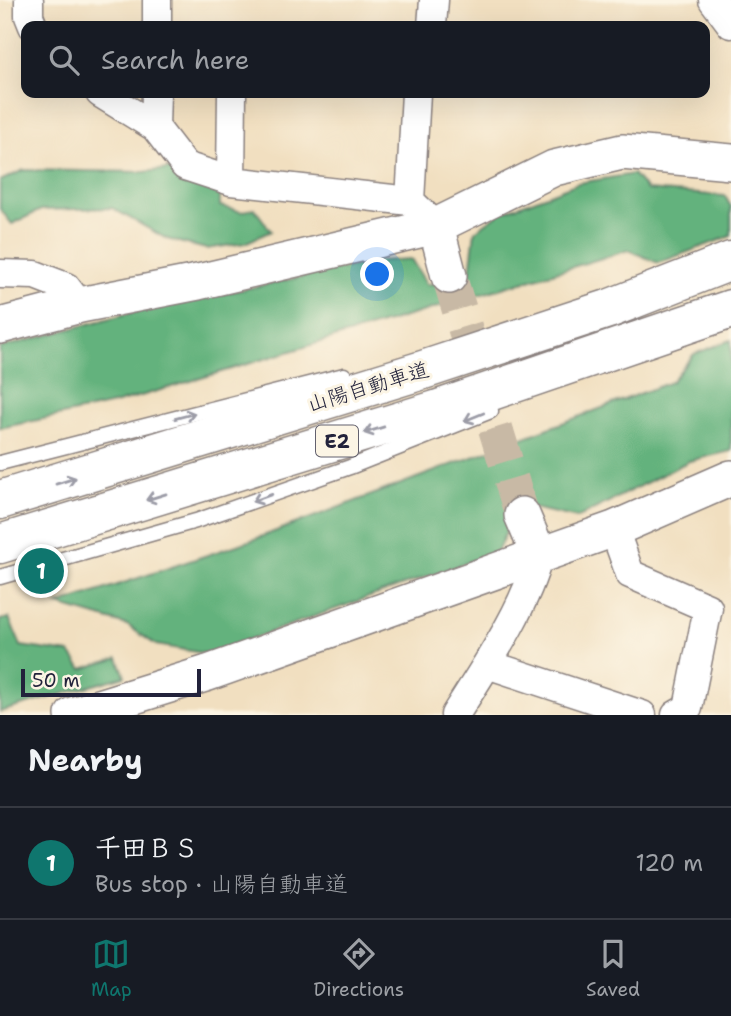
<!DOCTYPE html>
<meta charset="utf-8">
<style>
:root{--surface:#171b24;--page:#20242c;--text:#f1f3f6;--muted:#9ea1a6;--line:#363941;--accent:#0f766e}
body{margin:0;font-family:"Shantell Sans","Klee One",sans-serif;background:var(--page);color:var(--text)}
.scale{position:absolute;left:21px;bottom:18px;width:180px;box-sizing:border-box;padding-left:7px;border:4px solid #22223b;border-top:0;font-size:19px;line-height:24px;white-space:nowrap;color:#22223b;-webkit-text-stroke:5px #fcf5e5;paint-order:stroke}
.you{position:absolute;left:378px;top:275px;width:24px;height:24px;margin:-18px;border:5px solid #fff;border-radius:50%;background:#1a73e8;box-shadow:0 0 0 10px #1a73e833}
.badge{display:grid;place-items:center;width:46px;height:46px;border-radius:50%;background:var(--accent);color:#fff;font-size:23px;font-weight:700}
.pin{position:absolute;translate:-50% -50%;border:4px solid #fff;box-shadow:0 2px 7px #0006}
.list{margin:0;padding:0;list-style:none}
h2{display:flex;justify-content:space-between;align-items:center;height:91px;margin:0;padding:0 28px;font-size:30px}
h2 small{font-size:23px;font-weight:400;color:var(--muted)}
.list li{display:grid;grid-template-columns:46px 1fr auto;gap:21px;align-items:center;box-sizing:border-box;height:112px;padding:0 28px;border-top:2px solid var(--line)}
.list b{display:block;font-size:26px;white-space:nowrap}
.list p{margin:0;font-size:23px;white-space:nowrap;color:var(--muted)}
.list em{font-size:23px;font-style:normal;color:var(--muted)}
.icon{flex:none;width:38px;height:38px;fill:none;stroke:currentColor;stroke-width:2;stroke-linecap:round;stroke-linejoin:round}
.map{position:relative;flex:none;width:731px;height:715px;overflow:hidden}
.search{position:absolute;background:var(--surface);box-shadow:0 7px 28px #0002;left:21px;right:21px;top:21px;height:77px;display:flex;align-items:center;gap:18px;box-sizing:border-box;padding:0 24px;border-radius:14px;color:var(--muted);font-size:26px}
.sheet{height:203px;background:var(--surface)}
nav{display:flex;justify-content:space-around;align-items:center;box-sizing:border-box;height:98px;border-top:2px solid var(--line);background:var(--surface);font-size:19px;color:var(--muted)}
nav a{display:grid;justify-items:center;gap:4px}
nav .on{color:var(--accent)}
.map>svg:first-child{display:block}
</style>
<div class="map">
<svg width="731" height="715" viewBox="0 0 731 715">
<rect width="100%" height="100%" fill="#fcf5e5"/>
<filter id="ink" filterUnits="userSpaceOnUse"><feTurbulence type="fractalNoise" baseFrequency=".0143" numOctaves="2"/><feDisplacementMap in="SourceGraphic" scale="14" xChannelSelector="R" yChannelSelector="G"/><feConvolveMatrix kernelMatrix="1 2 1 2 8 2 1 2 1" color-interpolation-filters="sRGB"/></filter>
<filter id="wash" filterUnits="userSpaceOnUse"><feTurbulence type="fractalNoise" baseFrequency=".00686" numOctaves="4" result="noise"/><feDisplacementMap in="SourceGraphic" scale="28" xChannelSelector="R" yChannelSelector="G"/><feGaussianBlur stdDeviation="1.57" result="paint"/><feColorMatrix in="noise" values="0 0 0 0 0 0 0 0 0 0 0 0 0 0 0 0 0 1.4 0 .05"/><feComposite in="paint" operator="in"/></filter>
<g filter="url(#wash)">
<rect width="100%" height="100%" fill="#f1dfc0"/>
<path fill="#64b27d" stroke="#436a5c" stroke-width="2" d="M169,169L220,184V206L242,212L254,208L271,231L245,243L206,249L167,239L112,208L41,210L12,224L0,209V181L24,170L144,172Z
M633,174L647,190L725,196L731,207V236L658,263L629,250L114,404L0,428V348L122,315L377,261L411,259L427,285L470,272L475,231L500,213L578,183Z
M731,340V451L689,461L577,518L533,508L511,521L497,552L208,654L156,645L127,625L58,605L255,539L671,382L694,354Z
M9,618L21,646L70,653L82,669L118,658L125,676L0,712V620Z"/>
</g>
<g filter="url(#ink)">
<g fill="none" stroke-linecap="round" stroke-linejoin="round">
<path stroke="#c8b9a5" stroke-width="35" stroke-dasharray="35 18" stroke-linecap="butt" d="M449,276L522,515"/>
<defs>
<path id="service" d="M0,463L344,375
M0,577L196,521L350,467L491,411"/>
<path id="minor" d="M29,0V16L33,26
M713,0L731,24
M157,26V0
M432,26L434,0
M100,93L155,127L185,166L231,181L410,201L436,226
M155,127L156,93
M231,181L232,93
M410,201L416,93
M0,274L35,275L66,287L80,305
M614,529L630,574L708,608L688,708L676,715
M487,664L642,715
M455,715C485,667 525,609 539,555"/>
<path id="tertiary" d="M436,226L449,276
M0,326L80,305L198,282L436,226L554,168L622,152L731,162
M522,515L539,555
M73,715L208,673L614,529L731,478"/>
<path id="motorway" d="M0,500L423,370L608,309L731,261
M0,544L436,410L731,309"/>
</defs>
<use href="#service" stroke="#8a807e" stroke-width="17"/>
<use href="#minor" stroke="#8a807e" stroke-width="31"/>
<use href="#tertiary" stroke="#8a807e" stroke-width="38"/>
<use href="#motorway" stroke="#8a807e" stroke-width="41"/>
<use href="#service" stroke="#fff" stroke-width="14"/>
<use href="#minor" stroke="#fff" stroke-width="28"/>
<use href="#tertiary" stroke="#fff" stroke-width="35"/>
<use href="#motorway" stroke="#fff" stroke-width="38"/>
</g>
<defs><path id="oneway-shaft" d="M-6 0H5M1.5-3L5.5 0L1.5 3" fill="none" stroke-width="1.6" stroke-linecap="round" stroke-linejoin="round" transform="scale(1.75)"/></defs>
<g stroke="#9c9ca7">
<use href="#oneway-shaft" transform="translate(185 416) rotate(-15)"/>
<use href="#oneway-shaft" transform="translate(474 417) rotate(158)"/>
<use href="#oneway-shaft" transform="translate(374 430) rotate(163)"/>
<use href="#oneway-shaft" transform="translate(66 481) rotate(-17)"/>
<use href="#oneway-shaft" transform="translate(156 497) rotate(163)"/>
<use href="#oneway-shaft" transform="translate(262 498) rotate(160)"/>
</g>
</g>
<g text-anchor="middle" stroke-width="6" stroke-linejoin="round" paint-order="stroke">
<rect fill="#fcf5e5" stroke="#63616e" stroke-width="2" x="316" y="425.5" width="42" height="31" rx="5"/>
<g font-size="19" font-weight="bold" fill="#22223b">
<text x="337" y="448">E2</text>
</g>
<g font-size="21" fill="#22223b" stroke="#fcf5e5">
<text transform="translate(368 387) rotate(-17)" y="7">山陽自動車道</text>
</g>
</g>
</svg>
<div class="scale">50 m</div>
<div class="you"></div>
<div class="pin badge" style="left:41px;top:571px">1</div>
<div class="search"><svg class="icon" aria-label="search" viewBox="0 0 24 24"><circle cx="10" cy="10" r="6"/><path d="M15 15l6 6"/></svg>Search here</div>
</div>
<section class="sheet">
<h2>Nearby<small></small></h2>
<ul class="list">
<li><span class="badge">1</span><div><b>千田ＢＳ</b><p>Bus stop · 山陽自動車道</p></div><em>120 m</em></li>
</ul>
</section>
<nav>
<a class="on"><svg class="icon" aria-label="map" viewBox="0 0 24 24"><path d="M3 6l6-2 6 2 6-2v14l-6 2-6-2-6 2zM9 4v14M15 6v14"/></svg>Map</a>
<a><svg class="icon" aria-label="directions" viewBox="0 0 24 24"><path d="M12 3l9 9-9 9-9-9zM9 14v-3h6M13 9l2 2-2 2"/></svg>Directions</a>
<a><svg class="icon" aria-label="saved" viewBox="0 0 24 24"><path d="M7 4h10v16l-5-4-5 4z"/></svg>Saved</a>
</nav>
